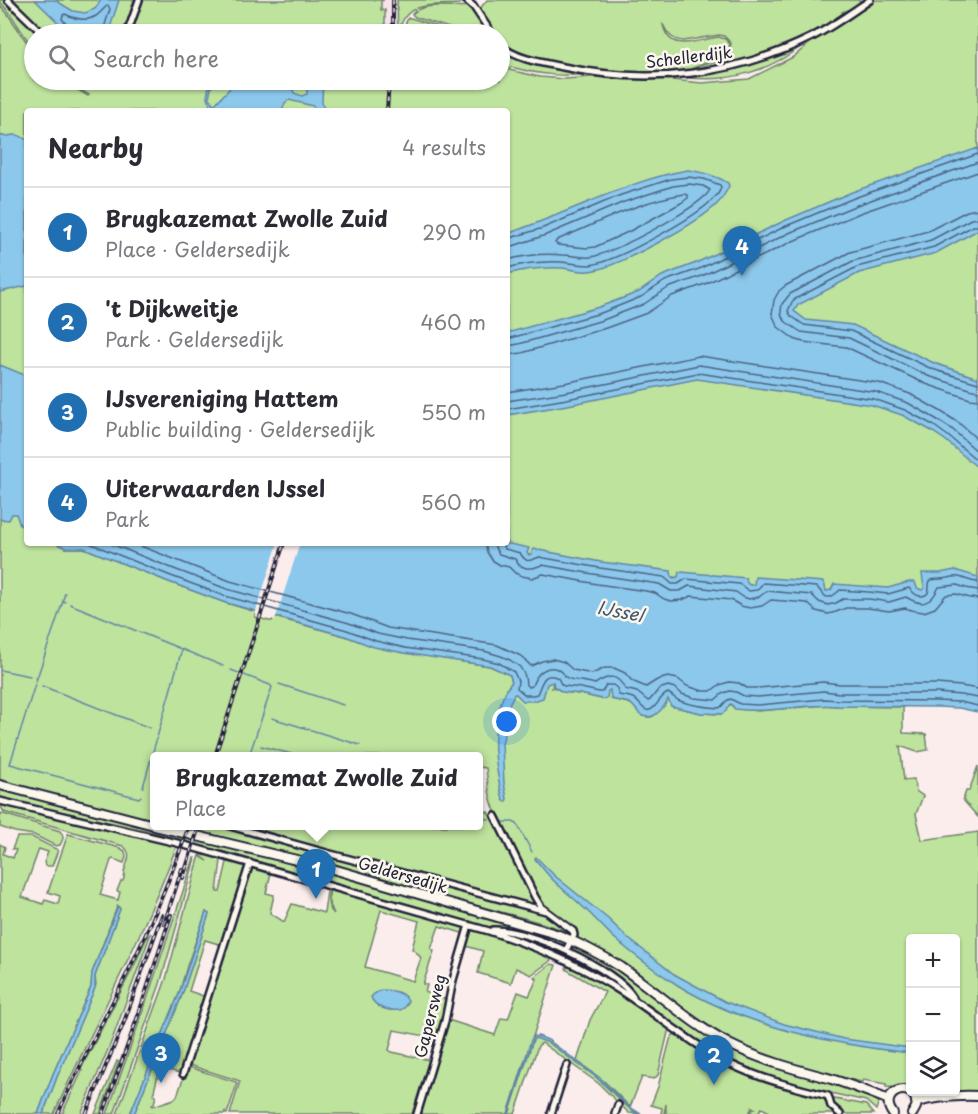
<!DOCTYPE html>
<meta charset="utf-8">
<style>
:root{--surface:#fff;--page:#f2f2f3;--text:#2b2b33;--muted:#7c7c81;--line:#e1e1e2;--accent:#1f6fb2}
body{margin:0;font-family:"Playpen Sans",sans-serif;background:var(--page);color:var(--text)}
.controls{position:absolute;right:18px;bottom:18px;display:grid;overflow:hidden;border-radius:6px;box-shadow:0 2px 4px #0004}
.controls button{width:54px;height:54px;display:grid;place-items:center;padding:0;border:0;border-bottom:2px solid var(--line);background:var(--surface);color:var(--text);font:30px sans-serif}
.you{position:absolute;left:507px;top:722px;width:21px;height:21px;margin:-15px;border:4px solid #fff;border-radius:50%;background:#1a73e8;box-shadow:0 0 0 9px #1a73e833}
.badge{display:grid;place-items:center;width:39px;height:39px;border-radius:50%;background:var(--accent);color:#fff;font-size:20px;font-weight:700}
.pin{position:absolute;translate:-50% -50px;filter:drop-shadow(0 2px 3px #0008)}
.pin::after{content:'';position:absolute;top:32px;width:21px;height:18px;background:inherit;clip-path:polygon(0 0,100% 0,50% 100%)}
.popup{position:absolute;left:150px;top:752px;width:333px;height:78px;box-sizing:border-box;display:grid;place-content:center;border-radius:6px;background:var(--surface);filter:drop-shadow(0 2px 4px #0005);font-size:20px;white-space:nowrap;color:var(--muted)}
.popup b{font-size:22px;color:var(--text)}
.popup::after{content:'';position:absolute;left:50%;top:100%;margin-left:-12px;border:12px solid transparent;border-top-color:var(--surface)}
.list{margin:0;padding:0;list-style:none}
h2{display:flex;justify-content:space-between;align-items:center;height:78px;margin:0;padding:0 24px;font-size:26px}
h2 small{font-size:20px;font-weight:400;color:var(--muted)}
.list li{display:grid;grid-template-columns:39px 1fr auto;gap:18px;align-items:center;box-sizing:border-box;height:90px;padding:0 24px;border-top:2px solid var(--line)}
.list b{display:block;font-size:22px;white-space:nowrap}
.list p{margin:0;font-size:20px;white-space:nowrap;color:var(--muted)}
.list em{font-size:20px;font-style:normal;color:var(--muted)}
.icon{flex:none;width:33px;height:33px;fill:none;stroke:currentColor;stroke-width:2;stroke-linecap:round;stroke-linejoin:round}
.map{position:relative;flex:none;width:978px;height:1114px;overflow:hidden}
.search{position:absolute;background:var(--surface);box-shadow:0 2px 4px #0004;left:24px;top:24px;width:486px;height:66px;display:flex;align-items:center;gap:15px;box-sizing:border-box;padding:0 21px;border-radius:33px;color:var(--muted);font-size:22px}
.panel{position:absolute;background:var(--surface);box-shadow:0 2px 4px #0004;left:24px;top:108px;width:486px;height:438px;border-radius:6px}
.map>svg:first-child{display:block}
</style>
<div class="map">
<svg width="978" height="1114" viewBox="0 0 978 1114">
<rect width="100%" height="100%" fill="#faedeb"/>
<filter id="ink" filterUnits="userSpaceOnUse"><feTurbulence type="fractalNoise" baseFrequency=".0167" numOctaves="2"/><feDisplacementMap in="SourceGraphic" scale="12" xChannelSelector="R" yChannelSelector="G"/><feConvolveMatrix kernelMatrix="1 2 1 2 8 2 1 2 1" color-interpolation-filters="sRGB"/></filter>
<g filter="url(#ink)">
<path fill="#f9e1ea" d="M384,0H397L398,34H385V11H381V1Z"/>
<path fill="#bee39d" stroke="#70826c" stroke-width="1.5" fill-rule="evenodd" d="M0,0H384L381,1V10H385V34H34V50L9,12L0,2Z
M397,0H463V2L459,4C432,6 403,0 399,34H398Z
M487,0H867L858,6L842,12L843,15L804,39L790,46L732,65L688,71C702,66 731,62 731,43L724,36L719,35L683,41C673,40 668,35 664,26L663,25C670,55 698,39 719,37L725,39L730,44L728,52L719,58L688,70L687,69L666,74L608,73L548,62L517,53L501,44L500,34H494L478,11Z
M874,0H978V588L919,594L827,591L752,585L673,577L529,555L474,543H507V111H27V395L0,384V5L7,13L34,53V80H61L88,96L89,95L64,80H500V48L506,52L593,74C562,77 541,75 511,67L509,70L540,77L565,79L606,76L672,80L702,83L749,79L793,57L821,34Z
M470,6L490,34H467L415,17L412,14C426,0 452,9 470,6Z
M408,18H411L460,34H402V31Z
M808,41C772,71 728,84 682,77L743,66L780,54Z
M13,511L18,513L25,529L27,530V543H56L66,548H84L169,582L223,602L256,612L255,617L269,621H272L274,617L345,636L383,649L490,666L510,675L512,682L509,685L501,703L497,764L501,789L504,801C498,767 495,725 514,694L534,696L548,680L553,682L552,688L554,687L563,692L580,694L601,699L606,689L613,690V699C618,701 626,702 631,704C635,707 638,712 641,714C656,725 663,704 665,694H672L671,706L701,713L722,714L729,705L731,704L734,708L758,711L825,705L838,706L903,707V733L926,734L928,750L917,752L900,746L904,780L914,779L916,791L923,796L916,814L922,840L978,832V1091H956V938H910V1089C902,1086 895,1088 886,1087V1084L863,1080L862,1082C817,1072 769,1062 728,1039C674,1010 631,964 575,938V930L568,924L569,932L542,923L303,858L166,826H478V810L488,812L495,824L500,821C490,804 488,787 486,768L478,767V756H154V822L0,782V519L3,520Z
M978,766V817L963,800L966,791H969Z
M0,789C99,817 200,839 300,864C385,886 470,911 554,936L566,942L565,944C553,946 540,938 528,935C514,931 499,928 485,927L303,877L154,832L3,799L0,798Z
M4,805L177,845C143,938 94,1024 54,1114H43L57,1077L96,985L95,976L120,909L118,906L117,907L92,973L91,987L53,1074L38,1114H0V844L5,847L3,854L13,858L16,850L12,849L17,837H32L58,850L52,866H46L44,863L48,852L39,849L22,897L43,904L45,900L58,904L60,896L48,892L68,834L120,848L125,851L126,857L124,863L113,859L111,860L100,895L118,900L120,892L117,891L121,881H123L125,874L124,872C127,862 133,853 123,846L4,812L1,807Z
M0,813L60,831C65,836 63,840 60,845L56,846L34,835L15,832L0,827Z
M201,852L218,856L221,860L217,892H220L227,862L232,860L244,864L246,870L222,945L205,940L189,991L206,997L182,1074L160,1067L153,1095L156,1096L154,1103L152,1105L153,1106L174,1099L177,1096L187,1068L189,1067L236,1082L237,1084L227,1114H225V1111L224,1114H134L182,995L209,914L206,912L187,966L179,994L130,1114H117L166,979L198,862L200,856L208,861L200,855Z
M194,858H195L180,914L160,984L114,1114H107L143,1011Z
M253,867L270,871L271,873L266,893L274,895L270,913L284,922L292,904L324,913L327,891L329,892C327,900 328,908 334,914L328,900L330,890L462,926L465,929V934L439,926L431,949L434,951L423,984L427,985L425,992L447,1000L436,1038L394,1030L389,1050L392,1052L429,1060L412,1114H230L240,1081L189,1065L188,1063L251,868ZM381,910L419,921L412,949L416,952L421,958L413,981L365,967ZM373,1001L407,1004C397,1015 382,1010 373,1001Z
M474,929L509,940L552,957V959L549,962L531,975L516,968L511,983L478,973L483,951L466,946L469,933Z
M498,932L549,945L583,962L612,982C576,961 538,945 498,932Z
M151,933L112,1040L81,1114H62L82,1071L81,1069L134,966L146,939Z
M572,944L600,958L698,1028L733,1050L763,1063L834,1084L879,1101L876,1110L866,1101L795,1085L770,1078L732,1062L691,1038L643,1003L628,988L573,950Z
M551,964L556,965L508,1114H420L448,1020L495,1035L501,1018L508,1019L518,992L529,996L537,979L534,977Z
M571,966C606,984 637,1005 669,1028L658,1075L654,1079L642,1077L630,1107L605,1082L577,1061L590,1020L605,992L567,970L566,968Z
M677,1033L705,1053L735,1069L787,1088L822,1096L836,1114H773L762,1108L756,1114H750L753,1109H756L752,1107L749,1114H666V1104L664,1114H661L662,1108L651,1105L658,1087L670,1040L672,1036Z
M536,1038L549,1043L596,1077L624,1104L638,1114L629,1113L598,1083L542,1043L538,1046L515,1114H509L532,1043L533,1039Z
M117,1061L119,1062L117,1067L100,1114H95Z
M835,1099L866,1105L874,1114H843L835,1106L833,1100Z"/>
<path fill="#8cc8ec" stroke="#6286a5" stroke-width="1.5" d="M35,0H55L73,11L85,13L95,9L101,0H119L110,28L105,34H70Z
M179,28L252,34H253H214L180,31L176,34H173L174,31Z
M210,80H213L209,97L214,105L229,89L234,80H289L294,93L302,96L307,94V80H323L322,102L324,110L327,111H316L313,106L289,100L285,103L282,111H210L211,108L207,97Z
M0,135C7,139 9,134 16,135C19,135 24,138 27,140V286L0,292Z
M978,148V230L936,253L859,273L798,305L794,311L806,320L853,325L934,363L978,378V468L945,440L930,430L902,415L872,405L697,379L568,405L507,415V333L599,307L639,292L662,276L696,263L784,221L852,192Z
M688,170C702,172 716,175 728,183L729,186C726,192 723,198 719,202C701,222 615,269 589,271C580,272 571,269 562,268C542,267 526,269 507,274V234C526,227 545,220 564,212C604,196 645,177 688,170Z
M0,365L27,376V530L20,525L16,514H12L9,520L0,519Z
M56,543H505L529,548L527,553L529,555L532,554L533,549L601,562L671,571L672,577L674,578L678,577L679,572H681L746,578L747,583L750,585H754L755,577L824,582L826,591L831,590L834,584L888,588L909,582H915L917,588L922,590L924,588L922,573H940L955,570L978,577V712L959,708L936,707L838,706C804,703 770,714 735,709L731,704L729,705L726,711L722,714L701,713L671,706L668,699C664,708 653,722 641,715C637,712 635,707 631,704C625,701 617,701 611,699L610,690L608,691L607,698L602,699L580,694L563,692L554,687L553,682L547,684L543,698L534,701H523L516,694H514C508,705 505,717 504,729C504,735 504,739 502,744L504,783L507,799L506,802L503,800C495,766 490,736 501,702C504,695 507,687 512,682L510,675L490,666L404,653L374,647L345,636L223,602L169,582L84,548H66Z
M536,857L555,876L607,918L629,939L674,974L707,992L726,1002L784,1024L844,1039L910,1048V1053C834,1045 745,1026 679,986C657,972 632,954 613,937C603,927 594,917 584,908C574,898 563,890 553,880C547,874 541,866 535,859Z
M118,906L120,909L95,976V988L57,1077L43,1114H38L53,1074L91,987L92,973Z
M206,912L209,914L182,995L134,1114H130L179,994Z
M381,990C391,990 404,992 408,1001L404,1008L400,1010C388,1011 376,1009 371,997L374,994Z
M538,1036L548,1040L600,1078L628,1106L641,1114H638L631,1110L596,1077L549,1043L536,1038L533,1040L509,1114H508L531,1040L533,1037Z"/>
<path fill="#faedeb" d="M278,543H300L275,620L255,614Z"/>
<g fill="none" stroke-linecap="round" stroke-linejoin="round">
<path stroke="#4c6482" stroke-width="1.5" d="M73,34L72,29L62,19L63,15L65,14C75,19 86,22 96,16C101,13 104,8 108,5L110,9L102,34
M685,194L688,195V198L681,203L630,231L595,247L587,248L558,245L555,243L557,240C598,223 641,200 685,194Z
M978,209L967,211L928,231L850,252L785,286L779,291L774,300L772,314L778,327L794,339L803,342L846,347L926,384L970,399L978,400
M978,218L971,219L931,240L853,261L790,294L782,304L781,311L782,317L786,322L801,332L849,338L928,376L973,390L978,391
M978,226H973L934,247L857,267L795,299L792,302L788,311L791,316L804,325L851,331L932,369L978,383
M507,239L543,228L621,195L671,179L688,177L704,179L720,185L721,187C720,191 718,195 714,198C697,217 614,263 589,265C580,265 571,263 561,262C542,261 526,263 507,268
M507,247L513,246L546,235L624,202L673,186L689,184L703,186L710,190C701,207 611,255 590,257C581,258 571,255 562,255C543,253 526,255 507,260
M507,339L601,313L641,297L665,281L699,269L786,226L854,198L978,154
M507,346L519,344L603,320L644,304L668,288L702,276L789,233L857,205L978,162
M507,355L522,353L606,328L647,313L672,296L705,284L793,241L860,213L978,172
M507,392L564,383L699,356L879,383L910,394L940,411L959,423L978,440
M507,401L566,392L699,365L876,392L908,403L936,419L953,430L978,452
M507,409L567,399L698,373L874,399L905,410L933,425L948,436L978,461
M89,543L171,576L225,596L347,630L376,641L405,648L483,659L499,663L514,672L518,681L517,688L525,695H533L537,694C542,684 543,670 558,678L561,684L564,686L581,688L599,692H602L606,685H613L617,688L619,695C623,696 628,696 633,698C641,702 645,718 655,706C660,701 661,696 668,693C674,696 674,699 680,701C693,706 705,707 719,708C724,706 724,700 731,699L740,704L758,705L824,699L839,700L936,701L960,702L978,706
M109,543L174,569L227,589L349,623L378,634L407,640L484,651L501,656L510,660L520,667L525,676L526,685L529,687L532,686C536,674 547,662 561,671C563,672 564,676 567,678C570,680 589,682 595,684C608,676 616,672 625,689L637,692L648,701L650,700L659,689L668,686L675,688L682,694L694,698L715,700L723,693L730,691L736,692L744,696L758,697L824,691L839,693H937L961,695L978,698
M133,543L230,581L351,614L388,628L497,645L521,656L531,666L542,661L553,659L564,662L573,670L592,674L605,668H614L625,673L632,681L646,687L657,680L668,677L678,679L687,686L703,691H711L719,685L729,682L739,683L747,688H758L823,682L840,684H937L961,686L978,689
M485,543L487,552L492,560L500,565L509,567L515,573L522,576L532,578L543,574L597,584L646,591L655,593L664,599L671,601L682,600L691,596L731,600L741,606L750,608L762,606L771,600L784,601L807,603L816,611L828,614L836,612L846,608H868L889,611L905,608L915,611L924,612L935,608L946,595L956,594L970,598L978,599
M494,543L496,550L499,554L515,559L519,565L526,568H533L542,565L599,575L659,584L671,591H680L689,586L736,592L743,597L749,599L759,597L767,591L812,595L819,602L828,605L836,603L843,599H869L889,602L906,597C922,607 931,604 939,587L957,585L966,588L978,590
M501,543L505,549L520,553C527,564 529,561 539,557L600,568L664,577L672,584H678L686,579L739,584L749,591L757,590L763,583L817,587C826,599 828,601 840,590L869,592L888,594L909,588C912,591 915,596 921,596C933,595 927,585 930,581C932,579 937,579 940,579C946,579 953,576 959,577C966,579 971,582 978,582"/>
<path stroke="#6286a5" stroke-width="1.5" d="M63,600L65,593
M70,604L223,666
M0,670L30,676
M231,670L270,685L272,687L249,756
M36,678H37L63,601L65,602
M37,678L10,764L139,798L141,796
M279,684L343,705
M42,686L150,728
M272,718L360,745
M261,746L299,756
M143,787L182,649
M478,818L489,819
M504,822H513L517,824L532,852"/>
<defs>
<path id="minor" d="M8,0L43,34
M466,0L474,7L492,34
M127,34L139,0
M500,45C515,59 543,63 563,67C648,85 734,76 812,37C832,27 851,13 870,0
M0,801L177,843L489,931C535,946 581,965 622,992C658,1015 690,1043 728,1063C760,1079 794,1087 828,1096L831,1106L840,1114
M495,816L535,897L541,907L573,931L574,935L566,950
M230,826L323,852L546,911
M493,930C526,928 617,969 633,997
M183,1074L250,863
M417,1114L445,1021L453,980L469,925
M551,1114L567,1065
M615,1114L618,1105"/>
<path id="secondary" d="M0,785L154,825
M155,826L326,867L556,934C579,943 600,954 621,967C657,992 690,1023 729,1044C761,1060 794,1069 828,1078C849,1084 869,1092 889,1100
M916,1102C937,1097 957,1095 978,1096
M893,1114C877,1093 910,1080 916,1100C918,1106 915,1109 912,1114"/>
</defs>
<use href="#minor" stroke="#22223b" stroke-width="10"/>
<use href="#secondary" stroke="#22223b" stroke-width="12"/>
<use href="#minor" stroke="#fbf7ec" stroke-width="5"/>
<use href="#secondary" stroke="#fbf7ec" stroke-width="8"/>
<defs>
<path id="rail" d="M393,0V34
M387,111L389,80
M215,756L284,543
M183,878L199,826
M164,924L182,869
M58,1114C82,1058 113,1004 139,949C158,909 174,867 189,826
M86,1114L124,1022L162,915
M103,1114L138,1016L171,915"/>
</defs>
<use href="#rail" stroke="#22223b" stroke-width="4"/>
<use href="#rail" stroke="#fbf7ec" stroke-width="1.5" stroke-dasharray="4.5" stroke-linecap="butt"/>
</g>
</g>
<g text-anchor="middle" stroke-width="5" stroke-linejoin="round" paint-order="stroke">
<g font-size="16" fill="#22223b" stroke="#fbf7ec">
<text transform="translate(689 57) rotate(-7)" y="6">Schellerdijk</text>
<text transform="translate(403 875) rotate(16)" y="6">Geldersedijk</text>
<text transform="translate(430 1016) rotate(-76)" y="6">Gapersweg</text>
</g>
<g font-size="18" font-style="italic" fill="#425470" stroke="#fbf7ec">
<text transform="translate(620 612) rotate(11)" y="6">IJssel</text>
</g>
</g>
</svg>
<div class="controls">
<button>+</button>
<button>−</button>
<button><svg class="icon" aria-label="layers" viewBox="0 0 24 24"><path d="M12 4l9 5-9 5-9-5zM3 14l9 5 9-5"/></svg></button>
</div>
<div class="you"></div>
<div class="pin badge" style="left:316px;top:899px">1</div>
<div class="popup"><b>Brugkazemat Zwolle Zuid</b>Place</div>
<div class="pin badge" style="left:714px;top:1085px">2</div>
<div class="pin badge" style="left:161px;top:1083px">3</div>
<div class="pin badge" style="left:742px;top:276px">4</div>
<div class="search"><svg class="icon" aria-label="search" viewBox="0 0 24 24"><circle cx="10" cy="10" r="6"/><path d="M15 15l6 6"/></svg>Search here</div>
<section class="panel">
<h2>Nearby<small>4 results</small></h2>
<ul class="list">
<li><span class="badge">1</span><div><b>Brugkazemat Zwolle Zuid</b><p>Place · Geldersedijk</p></div><em>290 m</em></li>
<li><span class="badge">2</span><div><b>'t Dijkweitje</b><p>Park · Geldersedijk</p></div><em>460 m</em></li>
<li><span class="badge">3</span><div><b>IJsvereniging Hattem</b><p>Public building · Geldersedijk</p></div><em>550 m</em></li>
<li><span class="badge">4</span><div><b>Uiterwaarden IJssel</b><p>Park</p></div><em>560 m</em></li>
</ul>
</section>
</div>
